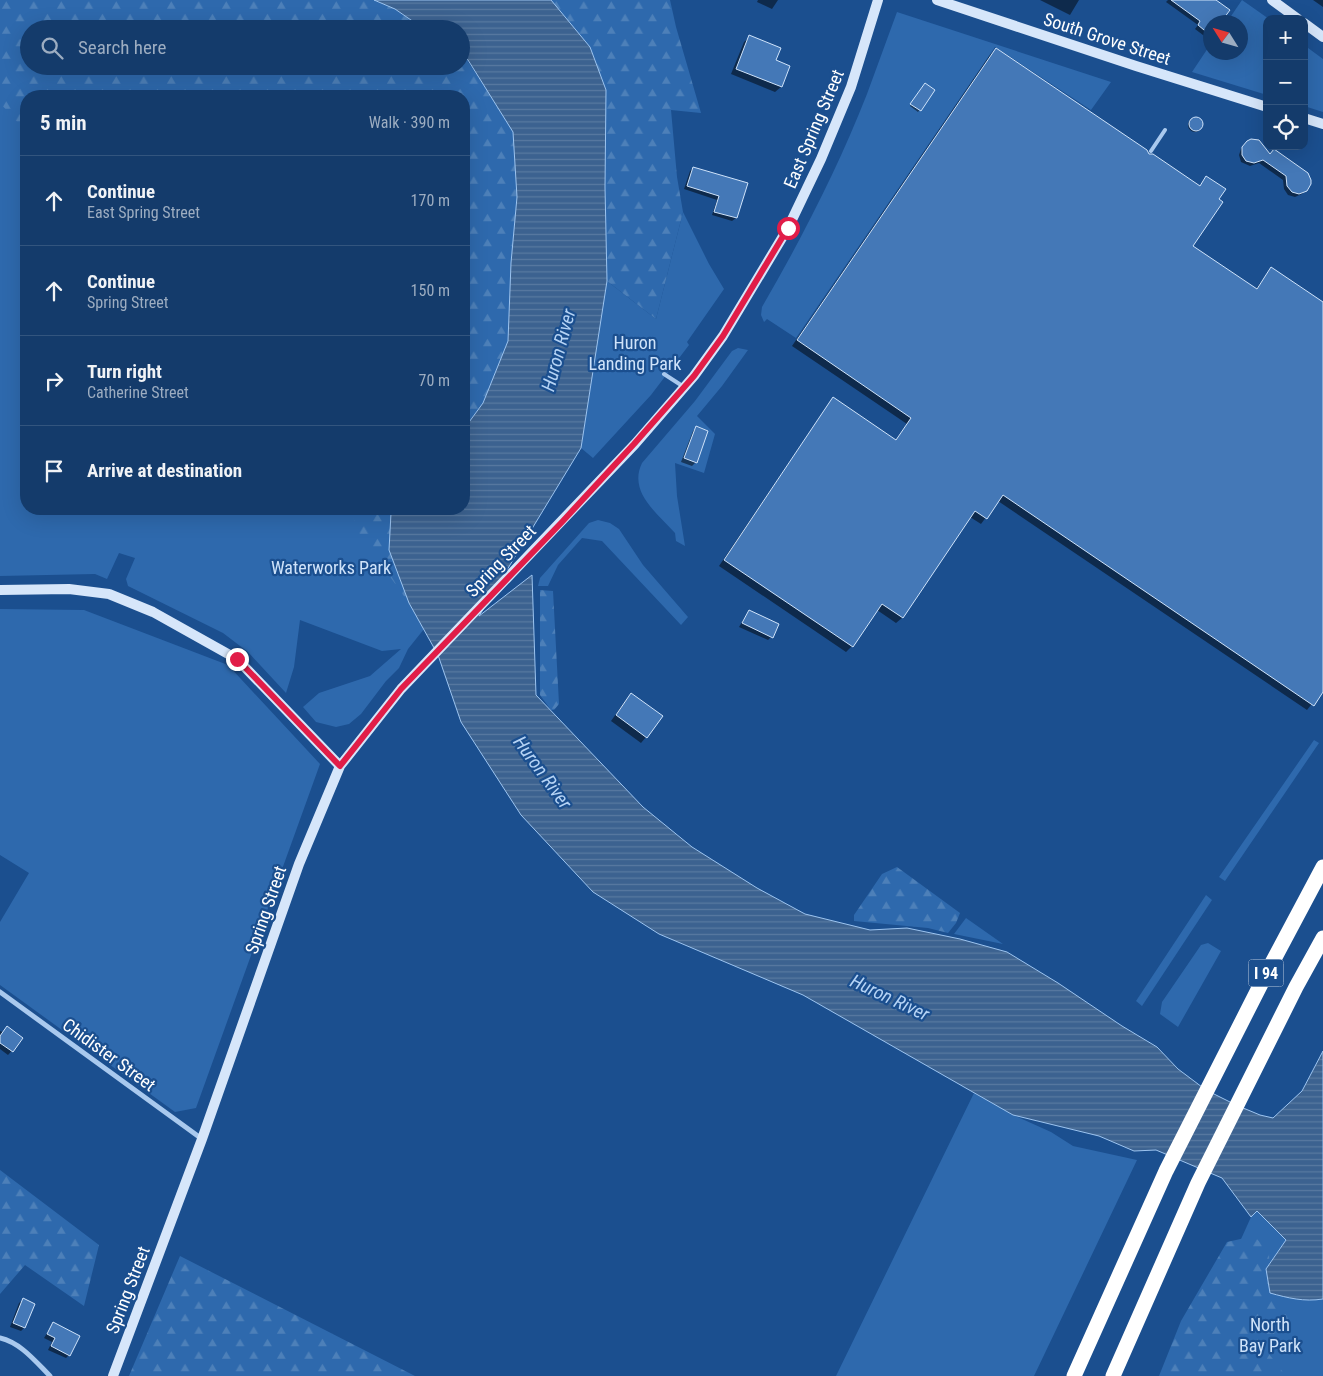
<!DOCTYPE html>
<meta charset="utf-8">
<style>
:root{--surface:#143b6b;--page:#214673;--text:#f1f3f6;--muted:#9dadc1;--line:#33557e}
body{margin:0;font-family:"Roboto Condensed",sans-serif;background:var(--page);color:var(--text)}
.controls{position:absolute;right:15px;top:15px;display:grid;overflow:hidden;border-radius:10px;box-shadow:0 5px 20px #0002}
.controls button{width:45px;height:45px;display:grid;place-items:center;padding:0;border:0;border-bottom:1px solid var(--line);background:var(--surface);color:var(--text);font:25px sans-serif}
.compass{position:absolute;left:1203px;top:15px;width:45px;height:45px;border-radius:50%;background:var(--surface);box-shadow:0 5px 20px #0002;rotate:307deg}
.stop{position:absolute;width:15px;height:15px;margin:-11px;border:4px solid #e11d48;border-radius:50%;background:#fff}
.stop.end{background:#e11d48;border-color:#fff;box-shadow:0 1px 5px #0008}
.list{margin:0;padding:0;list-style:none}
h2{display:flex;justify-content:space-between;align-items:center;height:65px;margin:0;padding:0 20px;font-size:21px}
h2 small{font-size:16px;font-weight:400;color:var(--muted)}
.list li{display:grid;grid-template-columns:32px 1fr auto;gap:15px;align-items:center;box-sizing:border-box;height:90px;padding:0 20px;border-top:1px solid var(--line)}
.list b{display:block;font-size:19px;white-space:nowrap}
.list p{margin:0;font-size:16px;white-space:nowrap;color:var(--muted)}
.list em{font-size:16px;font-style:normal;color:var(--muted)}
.icon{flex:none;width:28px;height:28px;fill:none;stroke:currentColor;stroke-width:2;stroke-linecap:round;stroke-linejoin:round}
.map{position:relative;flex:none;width:1323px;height:1376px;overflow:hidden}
.search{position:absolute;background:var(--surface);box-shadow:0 5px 20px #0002;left:20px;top:20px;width:450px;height:55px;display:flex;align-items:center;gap:12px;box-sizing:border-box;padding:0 18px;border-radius:28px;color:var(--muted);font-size:19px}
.panel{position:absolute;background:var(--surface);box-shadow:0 5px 20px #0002;left:20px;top:90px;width:450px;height:425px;border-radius:20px}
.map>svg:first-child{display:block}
</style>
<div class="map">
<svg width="1323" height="1376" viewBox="0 0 1323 1376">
<defs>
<pattern id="forest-firs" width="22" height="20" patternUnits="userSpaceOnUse" patternTransform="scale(1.25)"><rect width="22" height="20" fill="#2e69ad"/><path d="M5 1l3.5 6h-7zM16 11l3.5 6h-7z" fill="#4d80b9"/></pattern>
<pattern id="water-rules" width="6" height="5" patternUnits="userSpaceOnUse" patternTransform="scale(1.25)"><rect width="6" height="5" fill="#3c6290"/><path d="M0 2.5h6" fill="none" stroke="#597aa1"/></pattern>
</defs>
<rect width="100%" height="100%" fill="#1b4f8f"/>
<path fill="#2e69ad" d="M0,0H374L424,29H29V66H461V55L467,60L464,429V96H26V509H393L391,513L409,603L424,629L408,649L399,668L386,681L361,714L349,724L336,727L316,722L303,707L319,693L370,676L401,649L382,651L300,620L294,667L286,693L248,652L223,633L128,586L126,579L135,558L119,553L107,579L95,574L0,576Z
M1242,0L1269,19H1267V95L1192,72L1210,45V52H1240V22H1227Z
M897,12L1111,82L1091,110L995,47L796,338L767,319L764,322L761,315L762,307C802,238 838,168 867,94C877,67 887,39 897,12Z
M1304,45L1323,59V112L1304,106Z
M683,212L709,264L724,289L687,342L689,345L651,395L593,458L581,448L607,281L656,319Z
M738,348L748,350L722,386L697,416L715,434L704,473L675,463L677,496L685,546L676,541L675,533C657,513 628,492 642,463L695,401L732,351Z
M598,520L610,523L619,529L643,565L688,617L681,625L602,541L582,538L558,565L548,586H538L540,578L589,523Z
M0,609L84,610L228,665L320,764L196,1108L175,1112L0,985V922L29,873L0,855Z
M1314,740L1319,743L1225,881L1219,877Z
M1206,895L1212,900L1142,1006L1136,1001Z
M966,918L1003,944L954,934Z
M1208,943L1221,951L1178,1027L1160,1014L1162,1002L1201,945Z
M974,1093L1013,1115L1051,1132L1073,1146L1137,1160L1034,1376H836Z
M1257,1211L1286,1240L1266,1268L1313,1300L1323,1299V1376H1219L1205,1319L1251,1217Z"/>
<path fill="url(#forest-firs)" d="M0,0H374L395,9L424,29H29V66H461V55L467,60L513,131L517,197L511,263L508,341L483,403L464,429V96H26V132L1,104L0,105Z
M551,0H670L676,27L701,113L671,110L677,177L683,212L656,319L607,281L605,187Z
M350,509H393L391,513L389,550L409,603L360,535Z
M540,590L553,591L559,704L554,710H551L540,695Z
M897,867L960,913L956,923L948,933L928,928L854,921V915L882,874Z
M0,1170L99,1245L84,1306L25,1265L0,1294Z
M1254,1236L1269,1251L1270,1293L1290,1319L1262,1345L1286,1376H1159L1181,1321L1227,1242Z
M180,1256L415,1376H129Z"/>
<path fill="url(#water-rules)" stroke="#9cc4f0" d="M374,0H551L590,47L606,90L605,187L607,281L581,448L479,616L532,575L536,695L643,807L692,847L757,888L805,914L870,930L907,928L960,939L1007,952L1058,983L1122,1026L1157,1047L1178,1069L1206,1090L1236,1105L1260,1115L1273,1118L1302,1091L1323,1051V1299C1304,1302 1288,1298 1270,1293L1266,1269L1286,1240L1257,1211L1251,1217L1222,1178L1156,1150L1134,1151L1099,1136L1013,1115L803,995L659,934L593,892L521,815L461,722L438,655L409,603L389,550L391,513L393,509H464V429L483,403L508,341L511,263L517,197L513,132L468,60L461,55V29H424L395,9Z"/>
<path fill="#0007" d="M758,0H778L772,9L757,2Z
M1040,0H1079L1070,15Z
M1168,0H1211L1228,11L1219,22H1210V34L1207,38L1195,29L1198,25L1166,2Z
M1313,0H1323V7Z
M750,37L774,61L789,67L781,87L775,92L731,74L744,42Z
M996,49L1148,155L1199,187L1207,178L1191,246L1255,290L1271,269L1323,304V690L1307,710L998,501L981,524L970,517L902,618L896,623L877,610L852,646L846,652L719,566L828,405L895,441L907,424L792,346L990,55Z
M923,86L933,90L918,112L910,106Z
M1188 125a7 7 0 1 1 14 0a7 7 0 1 1-14 0Z
M1255,140L1262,144L1270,156L1308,187L1302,194L1295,197L1288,195L1284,189L1283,180L1259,163L1250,166L1241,162L1239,155L1241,149L1245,145Z
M693,168L746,183L736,218L732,221L712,215L717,200L684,189L690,171Z
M696,428V462L692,466L681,462L693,431Z
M749,611L771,637L768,640L739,627Z
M626,700L646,737L641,743L611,721Z
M0,1031L22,1039L8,1055L0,1049Z
M23,1300L34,1304L24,1328L21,1331L10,1327L19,1303Z
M53,1324L69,1355L66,1358L48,1350L52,1342L44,1338Z"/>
<path fill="#4478b7" stroke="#cfe3fa" d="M1171,0H1216L1230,10L1221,22H1210V35L1198,25L1200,21Z
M749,35L781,48L776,60L790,66L782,87L736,69Z
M996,48L1147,150L1149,154H1153L1200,186L1206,176L1226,189L1219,199L1223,202L1193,246L1257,289L1271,267L1323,302V692L1314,706L1003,495L987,519L975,511L903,618L882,604L853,647L724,560L833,397L896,440L911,418L797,340Z
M925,83L935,90L921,111L910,104Z
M1189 124a7 7 0 1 1 14 0a7 7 0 1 1-14 0Z
M1251,139L1259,140L1270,154L1274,149L1308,173L1311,180V184L1307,191L1299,194L1292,192L1287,186L1286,176L1263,160L1254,163L1246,161L1242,155V147L1247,141Z
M693,167L748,183L737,218L714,212L719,196L687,186Z
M696,426L708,431L697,463L684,458Z
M749,610L779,624L773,638L742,623Z
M631,693L663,716L647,738L616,715Z
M7,1026L23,1038L13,1052L0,1043V1036Z
M23,1298L35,1304L25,1328L13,1323Z
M53,1322L80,1336L70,1356L51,1346L55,1338L47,1334Z"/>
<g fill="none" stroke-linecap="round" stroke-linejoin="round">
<path stroke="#a9c9ee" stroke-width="4" d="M1151,151L1165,130
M664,374L684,387"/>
<path stroke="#a9c9ee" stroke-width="5" d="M0,992L202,1139
M0,1338C21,1343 35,1361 50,1376"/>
<path stroke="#d6e6fa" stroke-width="10" d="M937,0L1136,66L1267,107
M1272,0L1298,19
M1304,23L1323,37
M1304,118L1323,124
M0,590L69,589L109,594L153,612L237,659L340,766
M113,1376L202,1139L299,864L340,766L401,689L635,444L694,376L723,336L788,228L821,159L851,87L878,0"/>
<path stroke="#fff" stroke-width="15" d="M1074,1376L1166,1171L1265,976L1323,867
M1113,1376L1198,1183L1296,987L1323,938"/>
</g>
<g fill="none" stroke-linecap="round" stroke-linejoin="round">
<path stroke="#e11d48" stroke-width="6" d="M237,659L340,766L401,689L562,522L634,444L694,376L723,336L788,228"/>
</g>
<g text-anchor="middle" stroke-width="4.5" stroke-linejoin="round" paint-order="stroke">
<rect fill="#1b4f8f" stroke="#bbcadd" stroke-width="1" x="1248.5" y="959.5" width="35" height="27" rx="4"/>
<g font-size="16" font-weight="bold" fill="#fff">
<text x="1266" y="979">I 94</text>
</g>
<g font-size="18" fill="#fff" stroke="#1b4f8f">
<text transform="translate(1107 39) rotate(18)" y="6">South Grove Street</text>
<text transform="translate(814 129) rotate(-67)" y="6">East Spring Street</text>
<text transform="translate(501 561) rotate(-46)" y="6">Spring Street</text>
<text transform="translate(266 910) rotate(-71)" y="6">Spring Street</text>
<text transform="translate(109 1055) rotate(36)" y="6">Chidister Street</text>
<text transform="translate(128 1290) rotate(-69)" y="6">Spring Street</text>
</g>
<g font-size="18" fill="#cfe3fa" stroke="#1b4f8f">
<text x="635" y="349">Huron<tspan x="635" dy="21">Landing Park</tspan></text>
<text x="331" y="574">Waterworks Park</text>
<text x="1270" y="1331">North<tspan x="1270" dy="21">Bay Park</tspan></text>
</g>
<g font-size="19" font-style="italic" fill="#b5d3f5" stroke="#1b4f8f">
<text transform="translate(558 350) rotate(-75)" y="7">Huron River</text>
<text transform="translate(543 772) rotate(54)" y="7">Huron River</text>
<text transform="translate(890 997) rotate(25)" y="7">Huron River</text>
</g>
</g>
</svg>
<div class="controls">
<button>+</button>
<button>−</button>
<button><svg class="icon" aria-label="locate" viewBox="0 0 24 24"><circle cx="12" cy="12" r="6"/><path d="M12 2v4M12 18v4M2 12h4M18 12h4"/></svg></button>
</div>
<svg class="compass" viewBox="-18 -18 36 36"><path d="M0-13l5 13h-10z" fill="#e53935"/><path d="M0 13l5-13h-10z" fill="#9dadc1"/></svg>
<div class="stop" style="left:788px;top:228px"></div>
<div class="stop end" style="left:237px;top:659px"></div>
<div class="search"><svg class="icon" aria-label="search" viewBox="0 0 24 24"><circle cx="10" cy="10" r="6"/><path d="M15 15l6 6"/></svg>Search here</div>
<section class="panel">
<h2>5 min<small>Walk · 390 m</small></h2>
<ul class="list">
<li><svg class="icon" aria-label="ahead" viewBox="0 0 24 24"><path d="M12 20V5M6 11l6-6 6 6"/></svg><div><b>Continue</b><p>East Spring Street</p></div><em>170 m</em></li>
<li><svg class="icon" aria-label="ahead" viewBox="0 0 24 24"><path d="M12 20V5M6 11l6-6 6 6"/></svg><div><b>Continue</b><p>Spring Street</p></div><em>150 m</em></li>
<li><svg class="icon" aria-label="right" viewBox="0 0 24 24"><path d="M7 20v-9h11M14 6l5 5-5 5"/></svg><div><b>Turn right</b><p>Catherine Street</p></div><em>70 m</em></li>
<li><svg class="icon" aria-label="arrive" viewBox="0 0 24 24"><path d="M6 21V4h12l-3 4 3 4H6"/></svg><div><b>Arrive at destination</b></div></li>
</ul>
</section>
</div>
